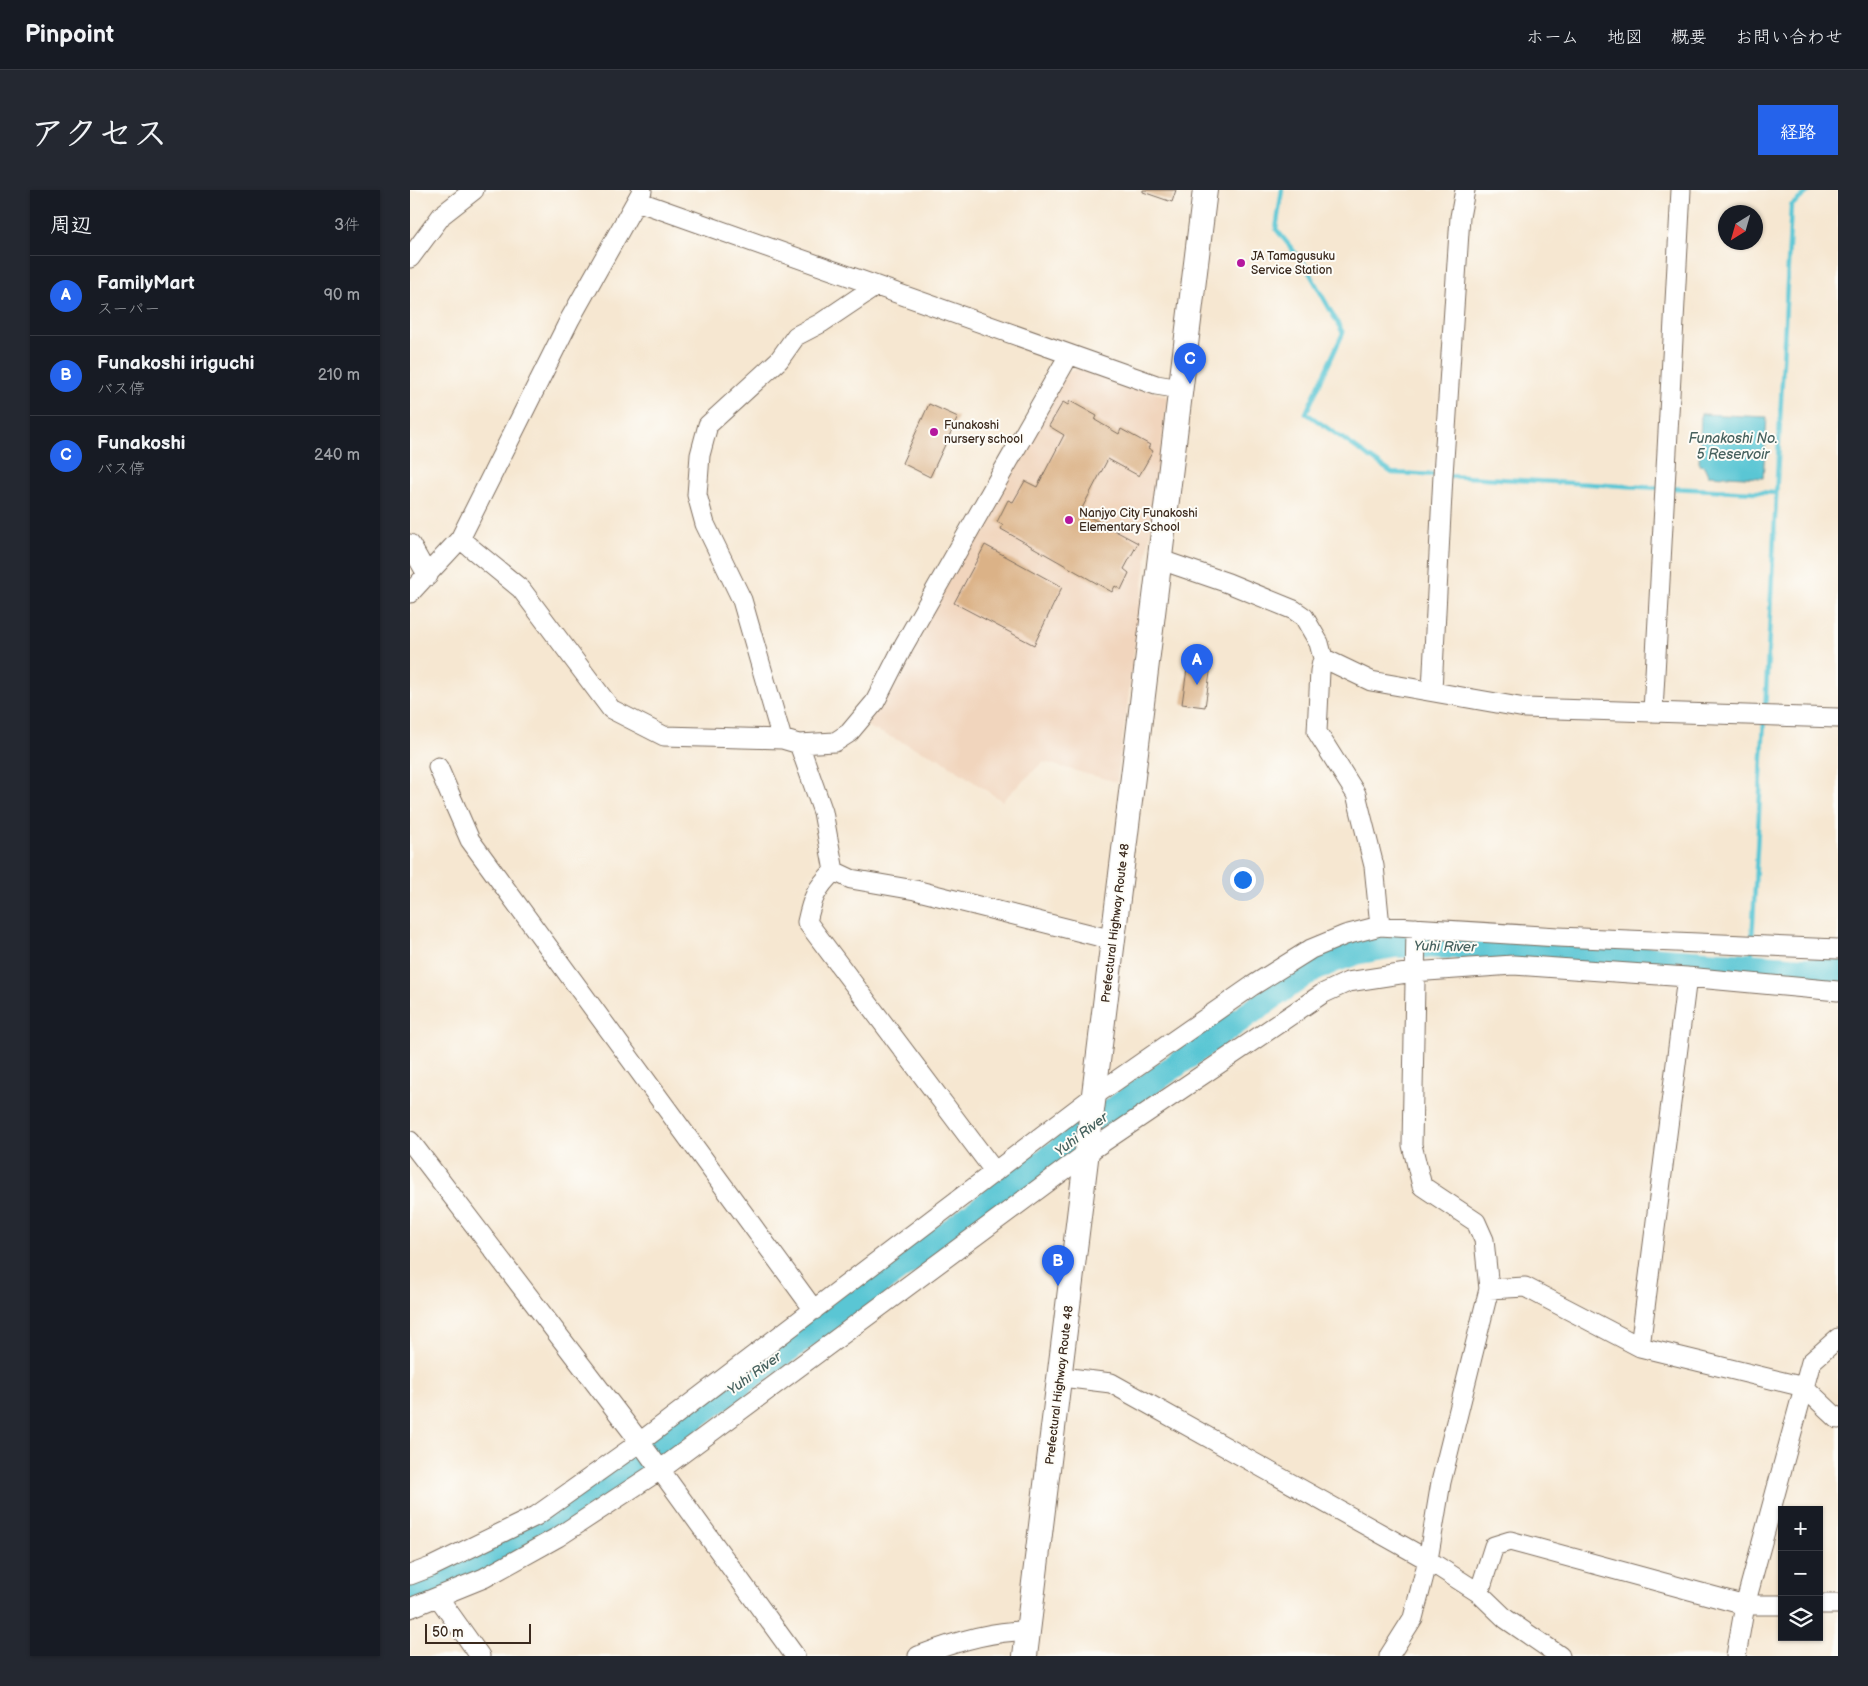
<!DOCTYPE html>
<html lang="ja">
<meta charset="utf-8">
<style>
:root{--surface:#171b24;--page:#242831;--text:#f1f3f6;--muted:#9ea1a6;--line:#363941;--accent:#2563eb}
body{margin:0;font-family:"Balsamiq Sans","Klee One",sans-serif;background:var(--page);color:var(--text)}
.controls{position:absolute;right:15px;bottom:15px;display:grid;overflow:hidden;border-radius:0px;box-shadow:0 1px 4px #0004}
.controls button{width:45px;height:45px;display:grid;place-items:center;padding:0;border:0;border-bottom:1px solid var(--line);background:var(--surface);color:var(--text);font:25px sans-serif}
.compass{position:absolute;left:1308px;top:15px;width:45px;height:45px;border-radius:50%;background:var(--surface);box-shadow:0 1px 4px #0004;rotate:217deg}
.scale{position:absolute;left:15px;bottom:12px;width:106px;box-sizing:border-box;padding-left:5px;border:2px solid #3b2a1e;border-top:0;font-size:14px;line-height:18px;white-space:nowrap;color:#3b2a1e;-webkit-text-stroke:4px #fdfcf7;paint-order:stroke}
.you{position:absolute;left:832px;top:689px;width:18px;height:18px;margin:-12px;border:4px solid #fff;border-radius:50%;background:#1a73e8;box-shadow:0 0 0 8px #1a73e833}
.badge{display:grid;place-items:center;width:32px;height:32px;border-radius:50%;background:var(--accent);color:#fff;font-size:16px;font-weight:700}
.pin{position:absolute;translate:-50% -41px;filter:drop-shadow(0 1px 2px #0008)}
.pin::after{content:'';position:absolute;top:26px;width:18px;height:15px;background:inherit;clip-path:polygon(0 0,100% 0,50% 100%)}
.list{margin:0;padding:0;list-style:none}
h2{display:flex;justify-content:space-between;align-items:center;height:65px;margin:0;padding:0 20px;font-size:21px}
h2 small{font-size:16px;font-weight:400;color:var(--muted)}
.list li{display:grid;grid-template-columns:32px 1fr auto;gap:15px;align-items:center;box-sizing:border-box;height:80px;padding:0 20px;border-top:1px solid var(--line)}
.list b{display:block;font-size:19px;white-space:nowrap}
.list p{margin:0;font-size:16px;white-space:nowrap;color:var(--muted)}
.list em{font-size:16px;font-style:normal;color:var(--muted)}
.icon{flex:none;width:28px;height:28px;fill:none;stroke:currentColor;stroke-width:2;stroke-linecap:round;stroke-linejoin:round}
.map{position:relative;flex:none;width:1428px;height:1466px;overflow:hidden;border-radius:0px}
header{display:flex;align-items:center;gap:30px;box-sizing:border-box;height:70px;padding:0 25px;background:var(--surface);border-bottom:1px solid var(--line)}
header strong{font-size:24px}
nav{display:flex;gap:28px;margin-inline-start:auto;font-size:18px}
.intro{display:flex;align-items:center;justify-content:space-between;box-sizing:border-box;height:120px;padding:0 30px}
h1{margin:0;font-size:35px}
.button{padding:12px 22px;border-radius:0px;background:var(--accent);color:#fff;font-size:18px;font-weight:700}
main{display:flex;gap:30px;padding:0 30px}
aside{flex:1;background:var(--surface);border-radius:0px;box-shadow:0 1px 4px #0004}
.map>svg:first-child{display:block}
</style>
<header>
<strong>Pinpoint</strong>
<nav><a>ホーム</a><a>地図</a><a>概要</a><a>お問い合わせ</a></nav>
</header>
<div class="intro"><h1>アクセス</h1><a class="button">経路</a></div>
<main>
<aside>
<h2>周辺<small>3件</small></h2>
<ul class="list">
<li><span class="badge">A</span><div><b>FamilyMart</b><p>スーパー</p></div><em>90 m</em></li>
<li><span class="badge">B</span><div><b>Funakoshi iriguchi</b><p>バス停</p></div><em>210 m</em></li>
<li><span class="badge">C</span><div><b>Funakoshi</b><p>バス停</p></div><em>240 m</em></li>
</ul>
</aside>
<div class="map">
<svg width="1428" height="1466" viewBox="0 0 1428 1466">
<rect width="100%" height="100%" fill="#fdfcf7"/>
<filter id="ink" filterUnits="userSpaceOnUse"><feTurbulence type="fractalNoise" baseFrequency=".02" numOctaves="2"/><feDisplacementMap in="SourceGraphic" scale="10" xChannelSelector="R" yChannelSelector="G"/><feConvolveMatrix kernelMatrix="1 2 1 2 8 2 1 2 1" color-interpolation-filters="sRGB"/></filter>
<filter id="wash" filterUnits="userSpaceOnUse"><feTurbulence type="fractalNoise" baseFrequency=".0096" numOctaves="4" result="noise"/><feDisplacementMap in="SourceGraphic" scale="20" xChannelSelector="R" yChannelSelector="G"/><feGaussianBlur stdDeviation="1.12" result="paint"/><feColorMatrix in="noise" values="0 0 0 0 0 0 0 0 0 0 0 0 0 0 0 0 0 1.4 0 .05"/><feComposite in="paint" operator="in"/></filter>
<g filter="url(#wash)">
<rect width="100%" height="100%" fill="#f6e7d1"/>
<path fill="#f1d5bd" d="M671,177L758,207L707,592L633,572L592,611L530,569L456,536L657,183Z"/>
<path fill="#5ac6d4" stroke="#4a7879" d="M1291,224L1357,227L1353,288L1298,285L1294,276L1289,275Z"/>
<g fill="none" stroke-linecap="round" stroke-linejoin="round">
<path stroke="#5ac6d4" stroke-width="4.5" d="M872,0L866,39L895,75L933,143L896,223L982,283L1028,285
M1038,286L1250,298
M1260,298L1366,303
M1355,522L1381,16L1400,0
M1342,752L1354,530
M1341,775L1342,759"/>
<path stroke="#5ac6d4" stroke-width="25" d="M0,1402L123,1343L175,1307L462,1099L711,914L895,784L922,771L948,762L987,755L1094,758L1428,782"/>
</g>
<g id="blocks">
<path fill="#dbb287" d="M733,0H766L762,12L733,2Z
M660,211L687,226L685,230L709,244L711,239L740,255L738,258L743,261L729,286L698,269L670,322L728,353L714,379L719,383L711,400L705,396L702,402L591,339L593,335L587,332L598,310L603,312L615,291L627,297L654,245L639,236L653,212L658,215Z
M519,214L548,227L520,287L492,273Z
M575,355L652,397L624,455L544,413Z
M778,472L801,476L795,517L772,514Z"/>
</g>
</g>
<g filter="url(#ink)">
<use href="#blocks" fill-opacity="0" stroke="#7c6c5d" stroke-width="1"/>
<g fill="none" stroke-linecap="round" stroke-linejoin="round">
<defs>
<path id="minor" d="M227,11L746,195L771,199
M0,68L32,25L64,0
M50,349L111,399L201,519L254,546L372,549
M0,354L18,386
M751,370L818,393L884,420L894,427L909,453L913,468L910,481L907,542L946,604L964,676L970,736
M0,403L50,349L160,129L232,1
M913,468L961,491L1115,518L1428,528
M1022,500L1033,285L1050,27L1055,0
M1243,521L1271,0
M389,554L425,552L439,543L465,512L494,455L659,165
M28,577L60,650L404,1120
M424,681L413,622L389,554L372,549L332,410L295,334L287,305L290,265L298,235L369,170L386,146L411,133L466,96
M424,681C406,698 402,709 397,732L585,982
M424,681L441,689L505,700L703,750
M0,951L230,1252L385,1466
M1079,1099L1115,1097L1230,1157L1394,1197L1428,1229
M1230,1157L1277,787
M649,1190L660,1188L701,1193L1018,1370L1069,1403L1096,1429L1150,1466
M0,1385L21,1377L126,1326L230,1252L684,906L842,796L901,759L935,745L970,736L1148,747L1428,759
M1069,1403L1084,1356L1100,1351L1335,1415H1372
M28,1407L70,1466
M1409,1414H1428
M0,1418L74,1388L148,1347L250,1280L677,963L912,804L938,792L1003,782L1103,775L1277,787L1428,801
M508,1466C539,1454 584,1440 618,1441
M979,1466L1003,1428L1018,1370L1031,1292L1079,1099L1074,1050L1066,1032L1012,996L1002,955L1006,738
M1326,1466L1335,1415L1401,1172L1428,1148"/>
<path id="major" d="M615,1466L795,0"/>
</defs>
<use href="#minor" stroke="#7c6c5d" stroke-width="21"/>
<use href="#major" stroke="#7c6c5d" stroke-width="26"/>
<use href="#minor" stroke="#fff" stroke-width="19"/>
<use href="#major" stroke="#fff" stroke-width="24"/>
</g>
</g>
<g fill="#b5179e" stroke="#fdfcf7" stroke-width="2">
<circle cx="831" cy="73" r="5"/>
<circle cx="524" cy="242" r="5"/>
<circle cx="659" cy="330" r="5"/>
</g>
<g text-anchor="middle" stroke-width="4" stroke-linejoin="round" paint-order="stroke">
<g font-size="12" fill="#3b2a1e" stroke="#fdfcf7" text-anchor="start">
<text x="841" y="70">JA Tamagusuku<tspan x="841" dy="14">Service Station</tspan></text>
<text x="534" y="239">Funakoshi<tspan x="534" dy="14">nursery school</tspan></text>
<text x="669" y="327">Nanjyo City Funakoshi<tspan x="669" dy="14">Elementary School</tspan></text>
</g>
<g font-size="12" fill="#3b2a1e" stroke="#fdfcf7">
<text transform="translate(705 733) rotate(-83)" y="4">Prefectural Highway Route 48</text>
<text transform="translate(649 1195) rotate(-83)" y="4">Prefectural Highway Route 48</text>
</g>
<g font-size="14" font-style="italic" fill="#46615e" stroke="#fdfcf7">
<text x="1323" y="253">Funakoshi No.<tspan x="1323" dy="16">5 Reservoir</tspan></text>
<text transform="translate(1035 756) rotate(1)" y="5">Yuhi River</text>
<text transform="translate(671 944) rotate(-37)" y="5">Yuhi River</text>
<text transform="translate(344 1183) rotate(-36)" y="5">Yuhi River</text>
</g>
</g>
</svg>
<div class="controls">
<button>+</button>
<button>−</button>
<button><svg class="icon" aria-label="layers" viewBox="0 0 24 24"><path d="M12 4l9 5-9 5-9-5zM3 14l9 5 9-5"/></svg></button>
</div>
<svg class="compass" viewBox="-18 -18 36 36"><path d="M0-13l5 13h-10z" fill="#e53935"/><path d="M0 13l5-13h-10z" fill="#9ea1a6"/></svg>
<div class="scale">50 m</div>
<div class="you"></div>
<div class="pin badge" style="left:787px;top:495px">A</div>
<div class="pin badge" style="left:648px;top:1096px">B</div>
<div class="pin badge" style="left:780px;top:194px">C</div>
</div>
</main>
